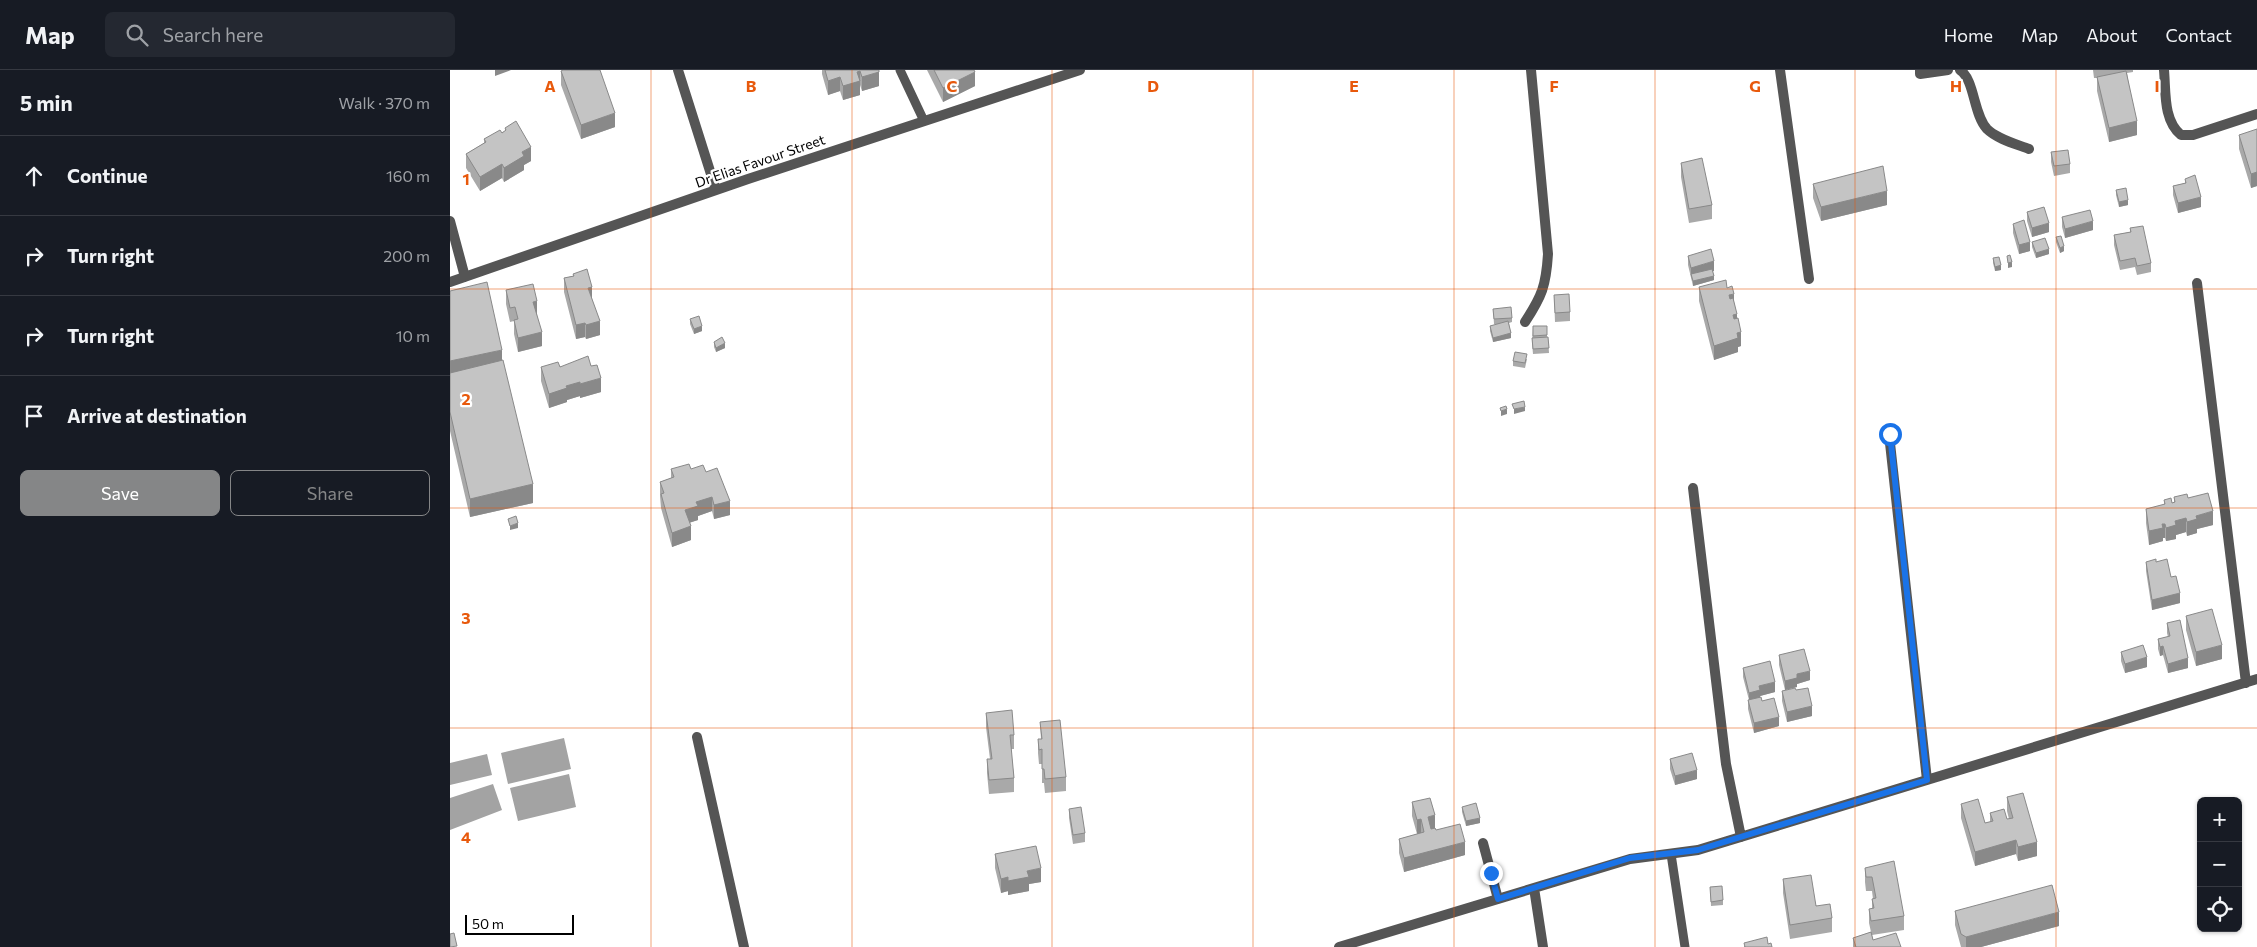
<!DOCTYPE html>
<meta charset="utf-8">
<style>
:root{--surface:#171b24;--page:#242831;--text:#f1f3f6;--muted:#9ea1a6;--line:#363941;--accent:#858687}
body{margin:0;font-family:Commissioner,sans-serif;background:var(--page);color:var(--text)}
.controls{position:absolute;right:15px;bottom:15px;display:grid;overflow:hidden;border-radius:8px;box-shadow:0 1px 4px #0004}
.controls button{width:45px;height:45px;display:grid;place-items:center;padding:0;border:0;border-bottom:1px solid var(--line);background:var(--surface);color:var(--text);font:25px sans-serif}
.scale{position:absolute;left:15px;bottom:12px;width:109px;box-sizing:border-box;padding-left:5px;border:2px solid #000;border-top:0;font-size:14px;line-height:18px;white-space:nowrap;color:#000;-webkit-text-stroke:4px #fff;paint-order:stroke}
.stop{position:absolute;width:15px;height:15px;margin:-11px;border:4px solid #1a73e8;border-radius:50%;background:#fff}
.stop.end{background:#1a73e8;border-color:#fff;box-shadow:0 1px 5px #0008}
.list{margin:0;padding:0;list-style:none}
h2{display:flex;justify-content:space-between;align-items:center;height:65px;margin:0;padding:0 20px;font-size:21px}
h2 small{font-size:16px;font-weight:400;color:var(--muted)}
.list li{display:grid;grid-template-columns:32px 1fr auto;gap:15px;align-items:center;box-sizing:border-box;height:80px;padding:0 20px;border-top:1px solid var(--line)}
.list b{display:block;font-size:19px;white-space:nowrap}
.list em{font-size:16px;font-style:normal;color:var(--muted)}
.actions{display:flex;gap:10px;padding:15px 20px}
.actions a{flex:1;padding:11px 0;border:1px solid var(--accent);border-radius:8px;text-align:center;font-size:18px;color:var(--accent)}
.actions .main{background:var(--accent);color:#fff}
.icon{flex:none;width:28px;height:28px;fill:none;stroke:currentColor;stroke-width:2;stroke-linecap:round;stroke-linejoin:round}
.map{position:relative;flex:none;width:1807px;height:877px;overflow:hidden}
header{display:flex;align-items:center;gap:30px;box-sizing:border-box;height:70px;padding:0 25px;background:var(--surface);border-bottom:1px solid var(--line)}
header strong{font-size:24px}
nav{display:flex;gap:28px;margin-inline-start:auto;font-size:18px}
.search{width:350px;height:45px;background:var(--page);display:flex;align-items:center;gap:12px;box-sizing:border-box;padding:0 18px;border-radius:8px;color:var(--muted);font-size:19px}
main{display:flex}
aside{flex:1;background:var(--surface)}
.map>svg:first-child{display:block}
</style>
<header>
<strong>Map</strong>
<div class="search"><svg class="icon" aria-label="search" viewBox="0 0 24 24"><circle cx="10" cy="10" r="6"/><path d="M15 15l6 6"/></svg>Search here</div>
<nav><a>Home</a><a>Map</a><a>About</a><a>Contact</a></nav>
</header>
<main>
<aside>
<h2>5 min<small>Walk · 370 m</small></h2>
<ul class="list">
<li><svg class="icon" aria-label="ahead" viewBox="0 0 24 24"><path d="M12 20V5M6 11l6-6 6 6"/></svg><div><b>Continue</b></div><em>160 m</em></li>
<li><svg class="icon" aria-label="right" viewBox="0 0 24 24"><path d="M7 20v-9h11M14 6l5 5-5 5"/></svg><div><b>Turn right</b></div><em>200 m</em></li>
<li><svg class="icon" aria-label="right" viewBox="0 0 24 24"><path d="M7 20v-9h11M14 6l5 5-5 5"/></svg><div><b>Turn right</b></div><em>10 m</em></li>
<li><svg class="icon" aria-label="arrive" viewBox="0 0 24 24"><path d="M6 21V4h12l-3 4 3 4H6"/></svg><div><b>Arrive at destination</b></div></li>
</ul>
<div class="actions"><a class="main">Save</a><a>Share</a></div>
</aside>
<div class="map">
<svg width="1807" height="877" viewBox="0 0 1807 877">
<rect width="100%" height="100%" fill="#fff"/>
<path fill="#a3a3a3" d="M114,668L121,699L58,714L51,683Z
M37,684L42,705L0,715V693Z
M119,704L126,737L68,751L60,718Z
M43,714L52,740L0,760V728Z"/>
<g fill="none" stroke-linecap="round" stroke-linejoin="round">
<path stroke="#555" stroke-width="9" d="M450,0L474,51
M1221,784L1235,877"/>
<path stroke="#555" stroke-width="10" d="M228,0L266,120
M1330,0L1359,209
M1470,0V4L1498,0
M1510,0C1525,10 1523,44 1537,59C1547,69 1566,74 1579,79
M1714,0C1716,22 1713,50 1731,65H1743L1807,44
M0,151L15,207
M0,212L298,109L630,0
M1747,213L1796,613
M1075,252C1092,226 1096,216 1098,184L1081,0
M1439,364L1477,710
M1243,418L1276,694L1291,767
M247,667L294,877
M1033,773L1048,829
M1084,818L1093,877
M889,877L1180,789L1248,780L1807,609"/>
</g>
<path fill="#a9a9a9" d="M372,0H429V16L412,21L410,15V25L393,30L390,21L378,25L372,4Z
M477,0H524L525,16L493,32Z
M1643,0H1683V2L1677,3L1687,65L1659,72L1647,21V8H1644Z
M111,1L165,57L131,69L111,15Z
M55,58L81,91L74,95V100L54,112L52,108L30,121L16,98V84L34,73V69L55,61Z
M1807,60V116L1801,118L1789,79V65Z
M1601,82L1620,94V103L1604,106L1601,92Z
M1231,93L1262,135V149L1239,153L1231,107Z
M1735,109L1751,137L1728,143L1723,125V116L1735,113Z
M1363,114L1437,135L1371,151L1363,128Z
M1666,120L1678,135L1669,137L1666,125Z
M1577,142L1599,162L1582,167L1577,151Z
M1612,147L1643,160L1615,168L1612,157Z
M1563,154L1580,181L1569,184L1563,163Z
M1680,158L1701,193V202L1687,205L1685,197L1670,200L1664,175V165L1680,162Z
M1606,167L1614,181L1610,183L1606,172Z
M1582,172L1599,184L1586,188L1582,177Z
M1238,186L1264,201H1263L1264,210L1243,216L1238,195Z
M1543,188L1551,200L1545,201L1543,193Z
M123,204L142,229L150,265L136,269L135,267L126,269L114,222V208L123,206Z
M1249,217L1277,218L1284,232L1287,248L1291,276L1288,277V282L1264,290L1249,231Z
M56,220L87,245L92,276L68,282L64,264V251L60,252L56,234Z
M0,221L52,290L83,433L20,447L0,361Z
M1104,225L1120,242V251L1105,252Z
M1043,239L1062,248V252L1059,253L1061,268L1043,272L1040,261V256L1048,254H1044Z
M240,249L252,261L244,264L240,254Z
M1083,256H1097V267H1098L1099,283L1083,284L1082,273Z
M264,272L275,278L266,282L264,277Z
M1077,289L1075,298L1063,296V291Z
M141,296L151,322L130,328V326L117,330V332L99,338L91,311V297Z
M221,399H241L256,402L280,445L264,449L262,441L248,446V450L239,453L241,470L222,477L211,438L210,426V412L221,408Z
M1724,427L1738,428L1763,455L1747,459V463L1737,466L1736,462L1726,465V469L1716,471L1715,468H1713V471L1699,475L1696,453V439L1714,435V430L1722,433L1724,432Z
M1696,492H1706L1721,507L1730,533L1702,540L1696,501Z
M1736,546L1772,589L1746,596L1736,560Z
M1717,553L1738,598L1718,603L1713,585L1710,586L1708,579V569L1718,567L1717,563Z
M1671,582L1697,597L1675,603L1671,591Z
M1329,585L1360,610L1347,614V617L1335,620L1329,595Z
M1293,598L1325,622L1310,626V627L1312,631L1329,656L1304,663L1298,639V630H1299L1293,607Z
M1346,620L1362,646L1337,652L1332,631V621Z
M536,643L564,665V679H561L564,708V722L539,724L537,703V689H540L536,657Z
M590,652L616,707V721L595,723L594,713H592V694H589L588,683V669H591Z
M1220,689L1247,709L1225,715L1220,699Z
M1557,727L1587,786L1568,791L1566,784L1525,796L1511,748V734L1535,753L1540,752V743L1557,749H1559L1557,741Z
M962,732L985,758L986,760L1015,785L954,802L949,783V769L967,764L962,746Z
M1012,737L1030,753L1016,756L1012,742Z
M619,739L635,763V772L623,774L619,748Z
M545,784L591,812L579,814V821L558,825V821L551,823L545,798Z
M1415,798L1454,846V860L1422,865L1423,870L1451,877H1403V868L1421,862L1419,853V839H1422V829H1423L1422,821H1416L1415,812Z
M1333,809L1382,848V862L1340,869L1333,823Z
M1260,817L1273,830V835L1261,836Z
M1505,841L1609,856L1531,877H1511L1505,855Z"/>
<path fill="#898989" d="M45,0H61L45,6Z
M410,1V25L393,30V16L407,2Z
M429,2V16L412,21V7Z
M525,2V16L493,32V18Z
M390,7V21L378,25V11Z
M165,43V57L131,69V55Z
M1687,51V65L1659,72V58Z
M81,77V91L74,95V100L54,112V98L72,82Z
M52,94V108L30,121V107Z
M1807,102V116L1801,118V104Z
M1437,121V135L1371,151V137Z
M1751,127V137L1728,143V133Z
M1678,130V135L1669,137V132Z
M1643,151V160L1615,168V159Z
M1599,153V162L1582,167V158Z
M1580,172V181L1569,184V175Z
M1614,176V181L1610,183V178Z
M1599,179V184L1586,188V183Z
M1264,191V201L1242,207L1241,204V207V198Z
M1562,192V197L1558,198V193Z
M1551,195V200L1545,201V197Z
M1264,206V210L1243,216V211Z
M142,217V231L138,218Z
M1284,224V238L1279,239V225Z
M87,231V245L83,246V232Z
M1287,244V258L1283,245Z
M150,251V265L136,269V255Z
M135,253V267L126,269V255Z
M252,256V261L244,264V259Z
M92,262V276L68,282V268Z
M1291,262V276L1288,277V282L1264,290V276L1287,263Z
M1061,263V268L1043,272V268Z
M275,273V278L266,282V278Z
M52,280V298L0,310V291Z
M151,308V322L130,328V314Z
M130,312V326L117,330V332L99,338V324L116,316Z
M1075,337V341L1064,344V339Z
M1057,339V344L1051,346V341Z
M83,414V433L20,447V429Z
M262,427V441L248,446V450L235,454V440L246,432Z
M280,431V445L264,449V435Z
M1763,441V455L1747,459V463L1737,466V452L1746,446Z
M1736,448V462L1726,465V469L1716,471V458L1725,451Z
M68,453V458L60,460V456Z
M1712,454H1715V468H1713V471L1699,475V461Z
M241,456V470L222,477V463Z
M1730,523V533L1702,540V530Z
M1772,575V589L1746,596V582Z
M1713,576V585L1710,586V577Z
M1697,587V597L1675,603V594Z
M1738,588V598L1718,603V594Z
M1360,601V610L1347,614V617L1335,620V611L1347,604Z
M1325,612V622L1310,626V630L1299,632V623L1309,616Z
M1362,636V646L1337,652V642Z
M1329,647V656L1304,663V653Z
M1247,700V709L1225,715V706Z
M985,745V759L978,761V747Z
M1030,748V753L1016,756V751Z
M971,749V763L967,764V750Z
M1566,770V784L1525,796V782Z
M1015,772V785L954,802V788Z
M1587,772V786L1568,791V777Z
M591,798V812L579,814V821L558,825V811L577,801Z
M558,807V821L551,823V809Z
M1609,842V856L1531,877H1516V867Z"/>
<path fill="#c4c4c4" stroke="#898989" d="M113,0H150L165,43L131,55L111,1Z
M375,0H429V2L412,7L410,1L407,2L410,11L393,16L390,7L378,11Z
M484,0H524L525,2L493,18Z
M1676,1L1687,51L1659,58L1647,7Z
M66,51L81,77L72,82L74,86L54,98L52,94L30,107L16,84L36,72L34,69L50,60L52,63L56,60L55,58Z
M1807,59V102L1801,104L1789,65Z
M1618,80L1620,94L1604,96L1601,82Z
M1252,88L1262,135L1239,139L1231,93Z
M1433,96L1437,121L1371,137L1363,114Z
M1745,105L1751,127L1728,133L1723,116L1736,113L1735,109Z
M1676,118L1678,130L1669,132L1666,120Z
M1594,137L1599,153L1582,158L1577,142Z
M1640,140L1643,151L1615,159L1612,147Z
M1574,150L1580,172L1569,175L1563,154Z
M1693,156L1701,193L1687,196L1685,188L1670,191L1664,165L1681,162L1680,158Z
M1611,166L1614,176L1610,178L1606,167Z
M1595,168L1599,179L1586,183L1582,172Z
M1261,179L1264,191L1241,198L1238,186Z
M1560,185L1562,192L1558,193L1557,186Z
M1549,187L1551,195L1545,197L1543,188Z
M137,199L142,217L138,218L150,251L136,255L135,253L126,255L114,208L124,206L123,204Z
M1262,199L1264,206L1243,211L1241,204Z
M1276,210L1277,218L1282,216L1284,224L1279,225L1280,229L1283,228L1287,244L1283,245L1284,249L1288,248L1291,262L1287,263L1288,268L1264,276L1249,217Z
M37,212L52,280L0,291V221Z
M83,214L87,231L83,232L92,262L68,268L64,250L68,249L65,237L60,238L56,220Z
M1119,224L1120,242L1105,243L1104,225Z
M1061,237L1062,248L1044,249L1043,239Z
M249,246L252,256L244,259L240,249Z
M1058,251L1061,263L1043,268L1040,256Z
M1083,256H1097V265L1083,266Z
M272,267L275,273L266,278L264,272Z
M1098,267L1099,278L1083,279L1082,268Z
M1065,282L1077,284L1075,293L1063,291Z
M138,286L141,296L147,295L151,308L130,314V312L116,316L117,318L99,324L91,297L108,292L110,297Z
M53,290L83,414L20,429L0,342V303Z
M1074,331L1075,337L1064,339L1062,334Z
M1056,336L1057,339L1051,341L1050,338Z
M239,394L241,399L253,395L256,402L267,398L280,431L264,435L262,427L246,432L248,436L235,440L241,456L222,463L211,424L214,423L210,412L224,407L221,399Z
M1758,423L1763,441L1746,446L1747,449L1737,452L1736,448L1725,451L1726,455L1716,458L1715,454H1712L1713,458L1699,461L1696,439L1715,434L1714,430L1721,428L1722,433L1725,432L1724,427L1737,424L1738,428Z
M66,446L68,453L60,456L58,449Z
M1706,489V492L1717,489L1721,507L1726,506L1730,523L1702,530L1696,492Z
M1762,539L1772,575L1746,582L1736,546Z
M1730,550L1738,588L1718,594L1713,576L1710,577L1708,569L1720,566L1717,553Z
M1693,575L1697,587L1675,594L1671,582Z
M1354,579L1360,601L1347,604V608L1335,611L1329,585Z
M1320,591L1325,612L1309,616L1310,620L1299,623L1293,598Z
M1345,618L1346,620L1358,618L1362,636L1337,642L1332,621Z
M1311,627L1312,631L1324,628L1329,647L1304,653L1298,630Z
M562,640L564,665H560L564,708L539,710L537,689H542L536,643Z
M610,650L616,707L595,709L594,699H592V679L589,680L588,669H592L590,652Z
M1242,683L1247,700L1225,706L1220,689Z
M1573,723L1587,772L1568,777L1566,770L1525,782L1511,734L1528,729L1535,753L1543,751L1540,743L1554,739L1557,749L1563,748L1557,727Z
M980,728L985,745L978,747L981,759L985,758L986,760L1010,754L1015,772L954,788L949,769L974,762L971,749L967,750L962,732Z
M1026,733L1030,748L1016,751L1012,737Z
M631,737L635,763L623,765L619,739Z
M586,776L591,798L577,801L579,807L558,811V807L551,809L545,784Z
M1444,791L1454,846L1421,851L1419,839L1424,838L1422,829L1426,828L1422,807H1416L1415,798Z
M1361,805L1366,836L1380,834L1382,848L1340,855L1333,809Z
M1602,815L1609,842L1516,867L1511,864L1505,841Z
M1272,816L1273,830L1261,832L1260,817Z
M1421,862L1423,870L1446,863L1451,877H1406L1403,868Z
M4,863L7,876L0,877V864Z
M1317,867L1318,874L1321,873L1322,877H1294H1295L1294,873Z"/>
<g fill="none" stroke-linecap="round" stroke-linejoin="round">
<path stroke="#1a73e8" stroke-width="6" d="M1041,803L1048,829L1180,788L1248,780L1477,710L1440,364"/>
</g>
<path fill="none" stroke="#e8590c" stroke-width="1" stroke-opacity="0.55" d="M201,0V877M402,0V877M602,0V877M803,0V877M1004,0V877M1205,0V877M1405,0V877M1606,0V877M0,219H1807M0,438H1807M0,658H1807"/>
<g text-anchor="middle" stroke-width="4.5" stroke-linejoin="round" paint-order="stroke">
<g font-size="14" fill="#000" stroke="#fff">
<text transform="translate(310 91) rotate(-19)" y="5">Dr Elias Favour Street</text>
</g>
</g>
<g font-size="16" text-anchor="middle" font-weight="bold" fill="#e8590c" stroke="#fff" stroke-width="4.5" stroke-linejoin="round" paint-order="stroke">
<text x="100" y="22">A</text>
<text x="301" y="22">B</text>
<text x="502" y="22">C</text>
<text x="703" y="22">D</text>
<text x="904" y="22">E</text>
<text x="1104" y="22">F</text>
<text x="1305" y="22">G</text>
<text x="1506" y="22">H</text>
<text x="1707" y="22">I</text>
<text x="16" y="115">1</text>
<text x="16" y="335">2</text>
<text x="16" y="554">3</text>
<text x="16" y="773">4</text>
</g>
</svg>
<div class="controls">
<button>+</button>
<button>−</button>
<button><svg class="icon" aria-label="locate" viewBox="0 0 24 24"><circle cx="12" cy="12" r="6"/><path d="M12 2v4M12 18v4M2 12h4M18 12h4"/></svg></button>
</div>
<div class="scale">50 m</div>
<div class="stop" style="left:1440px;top:364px"></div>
<div class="stop end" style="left:1041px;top:803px"></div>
</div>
</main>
